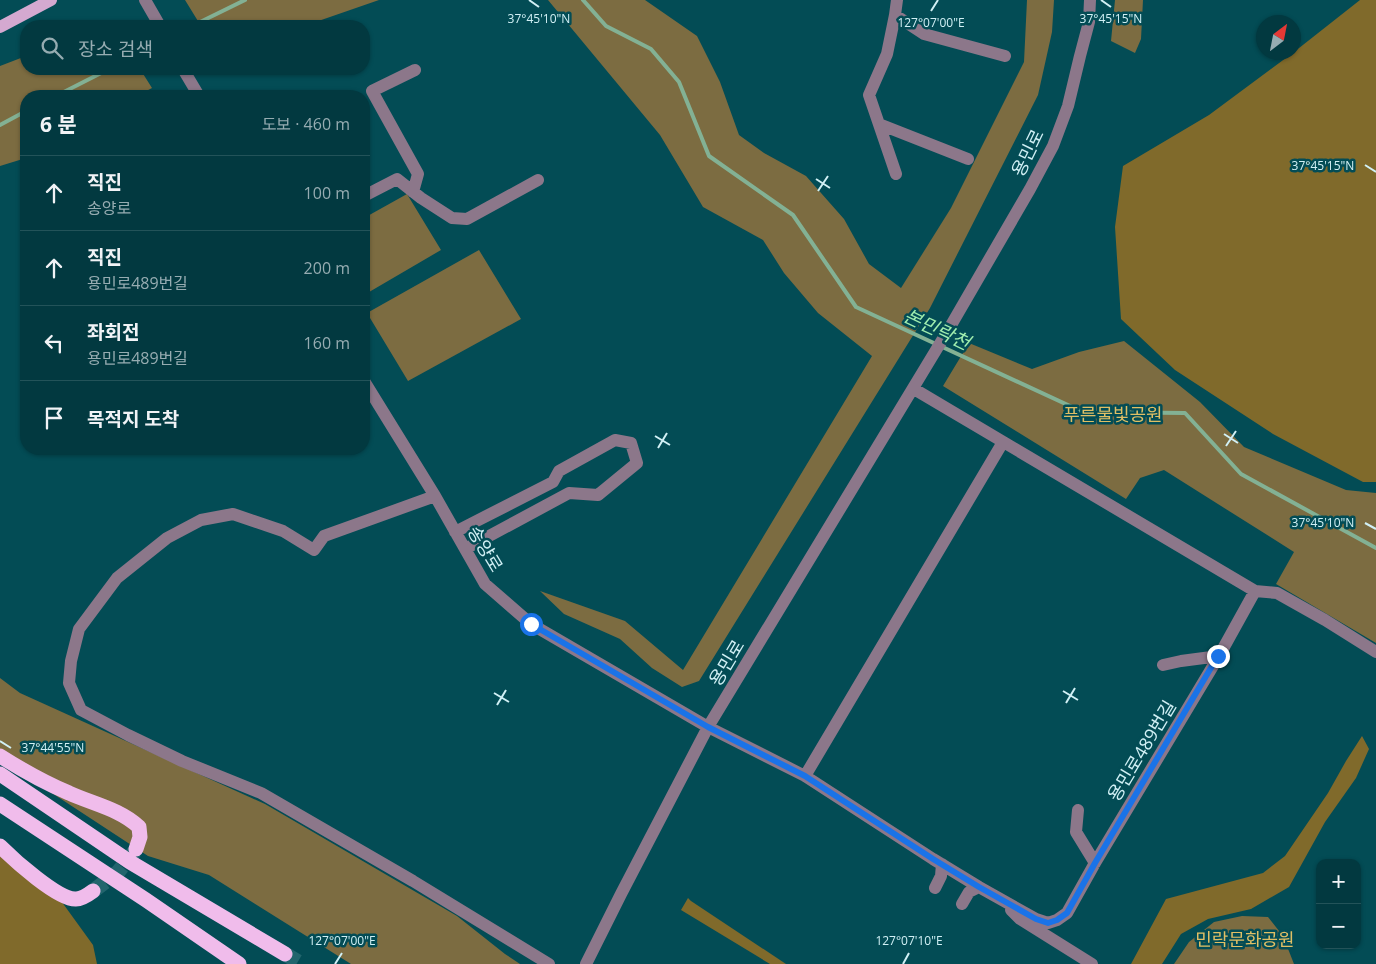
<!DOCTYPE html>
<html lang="ko">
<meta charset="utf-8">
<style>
:root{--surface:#023940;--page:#0c4047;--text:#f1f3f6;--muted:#96acb1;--line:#235359}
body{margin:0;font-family:"Open Sans","Noto Sans KR",sans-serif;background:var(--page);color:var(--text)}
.controls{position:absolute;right:15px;bottom:15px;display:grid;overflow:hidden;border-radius:10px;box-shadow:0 1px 4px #0004}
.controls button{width:45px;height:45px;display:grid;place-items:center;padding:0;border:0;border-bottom:1px solid var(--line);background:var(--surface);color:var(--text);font:25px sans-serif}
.compass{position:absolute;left:1256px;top:15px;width:45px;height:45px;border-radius:50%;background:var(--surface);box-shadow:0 1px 4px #0004;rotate:32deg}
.stop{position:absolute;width:15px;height:15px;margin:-11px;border:4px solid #1a73e8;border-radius:50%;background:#fff}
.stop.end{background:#1a73e8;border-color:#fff;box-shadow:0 1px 5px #0008}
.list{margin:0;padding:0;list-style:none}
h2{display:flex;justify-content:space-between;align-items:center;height:65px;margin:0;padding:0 20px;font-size:21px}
h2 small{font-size:16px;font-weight:400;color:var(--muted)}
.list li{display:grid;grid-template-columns:32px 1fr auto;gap:15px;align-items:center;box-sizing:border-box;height:75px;padding:0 20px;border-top:1px solid var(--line)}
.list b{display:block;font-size:19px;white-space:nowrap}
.list p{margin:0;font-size:16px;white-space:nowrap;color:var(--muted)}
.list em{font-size:16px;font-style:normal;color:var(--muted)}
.icon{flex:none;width:28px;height:28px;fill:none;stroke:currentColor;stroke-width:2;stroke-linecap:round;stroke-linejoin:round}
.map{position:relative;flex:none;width:1376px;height:964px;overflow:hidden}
.search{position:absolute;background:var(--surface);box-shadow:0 1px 4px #0004;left:20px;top:20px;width:350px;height:55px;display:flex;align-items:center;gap:12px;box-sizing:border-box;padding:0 18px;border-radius:20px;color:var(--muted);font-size:19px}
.panel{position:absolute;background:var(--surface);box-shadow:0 1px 4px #0004;left:20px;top:90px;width:350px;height:365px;border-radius:20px}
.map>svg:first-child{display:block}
</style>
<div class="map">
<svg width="1376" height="964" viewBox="0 0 1376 964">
<rect width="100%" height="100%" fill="#034c55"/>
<path fill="#7c6c41" d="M185,0H379L304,26H201Z
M548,0H645L697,36L720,82L739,135L764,153L806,176L844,219L869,264L901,288L951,208L1024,62L1027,0H1054L1052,32L1038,95L930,308L699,681L682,687L652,668L620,639L564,614L540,591L625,621L683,670L872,356L818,313L784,273L763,240L703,207L660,135Z
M1115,0H1143L1141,39L1135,53L1111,41Z
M26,56V69H140L152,88L137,96H26V158L0,166V66Z
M407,194L441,250L364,295V218Z
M479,250L521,319L408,381L367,313Z
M1124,341L1200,402L1244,447L1346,490L1376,493V643L1276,584L1294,552L1164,470L1140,478L1126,499L943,386L969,343L1032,369L1079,352Z
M0,678L20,693L265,804L457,916L505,954L520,964H351L209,875L148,856L0,759Z
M1242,916L1268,917L1283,936L1294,964H1174L1189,942L1214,922Z"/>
<path fill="#806a2b" d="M1360,0H1376V482H1363L1273,434L1175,370L1121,319L1115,227L1123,166L1209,115L1294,52Z
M1362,736L1369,749L1356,778L1325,822L1289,887L1251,909L1208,919L1181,934L1162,964H1131L1166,899L1263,873L1285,856L1328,793L1346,761Z
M0,844L59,898L93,945L97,964H0Z
M688,898L691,901L786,964H770L681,910Z"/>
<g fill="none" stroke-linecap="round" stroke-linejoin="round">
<path stroke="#83b194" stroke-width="4" d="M583,0L606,26L651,49L679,82L709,156L793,215L856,307L1083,412L1185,413L1241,474L1376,548
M192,26L245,0
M56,96L109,69
M0,125L26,111"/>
<path stroke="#22656d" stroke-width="15" stroke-dasharray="15 8" stroke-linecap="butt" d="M93,891L118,872L135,851
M285,954L302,964"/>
<path stroke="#8c778a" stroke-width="12" d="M145,0L160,26
M895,15L924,34L1005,56
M183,69L199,96
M879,124L968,159
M896,174L869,95L887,54L895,15L897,0
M413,192L418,174L372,91L415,70
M364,196L397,179L421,198L452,218L467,219L538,180
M364,381L435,496L485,584L531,624L708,727L805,776L933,859L979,887L1036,919L1048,923L1057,920L1067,913L1095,863L1219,656L1255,591L914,389
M435,496L324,536L314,550L283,531L233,514L201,520L167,538L117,578L79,629L71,661L69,683L81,710L128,735L182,761L261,793L413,881L549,964
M455,532L553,482L559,471L615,440L631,443L637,463L598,495L569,493L465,549
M1255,591L1277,593L1325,620L1376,652
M1163,665L1181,661L1219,656
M805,776L1003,442
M1078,810L1076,832L1095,863
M935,888L941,876L942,864
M962,904L969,892L979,887
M1011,910L1020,919L1092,964
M586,964L621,894L708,727L950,327L1030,189L1053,146L1068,106L1080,56L1089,22L1090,0"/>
<path stroke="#d4a9d0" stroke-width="12" d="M0,27L51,0"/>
<path stroke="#f0bceb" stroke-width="15" d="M0,756C22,770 45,783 69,793C93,804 120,809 139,827L140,837L136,849
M0,774L130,862L285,954
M0,804L146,900L239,964
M0,846C13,859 58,900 76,899C81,899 89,894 93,891"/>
</g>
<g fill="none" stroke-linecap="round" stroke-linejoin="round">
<path stroke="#1a73e8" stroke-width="6" d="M531,624L708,727L805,776L933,859L979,887L1036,919L1048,923L1057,920L1067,913L1095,863L1218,656"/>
</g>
<path fill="none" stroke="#d1f0f5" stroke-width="2" d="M529,0L539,7M1101,0L1111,7M931,11L938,0M1365,165L1376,172M816,179L830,188M818,191L828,176M1224,434L1238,443M655,436L670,445M1226,446L1236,431M658,448L667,433M1365,523L1376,529M1063,691L1078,700M494,693L509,702M1066,703L1075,688M497,705L506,690M0,741L11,748M335,964L342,953M903,964L909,953"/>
<g text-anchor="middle" stroke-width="5" stroke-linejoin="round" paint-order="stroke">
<g font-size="18" fill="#d1f0f5" stroke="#034c55">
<text transform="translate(1028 153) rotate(-64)" y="6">용민로</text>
<text transform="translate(485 549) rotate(59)" y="6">송양로</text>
<text transform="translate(727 663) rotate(-59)" y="6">용민로</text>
<text transform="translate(1142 751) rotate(-59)" y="6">용민로489번길</text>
</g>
<g font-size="18" fill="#e0bf65" stroke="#034c55">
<text x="1113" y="421">푸른물빛공원</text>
<text x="1245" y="946">민락문화공원</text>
</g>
<g font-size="19" font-style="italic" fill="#a1eeaf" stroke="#034c55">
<text transform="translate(937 329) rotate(25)" y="7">본민락천</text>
</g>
</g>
<g font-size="12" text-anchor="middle" fill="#d1f0f5" stroke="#034c55" stroke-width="5" stroke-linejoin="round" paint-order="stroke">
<text x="539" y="23">37°45'10"N</text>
<text x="1111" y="23">37°45'15"N</text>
<text x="931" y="27">127°07'00"E</text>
<text x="1323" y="170">37°45'15"N</text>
<text x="1323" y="527">37°45'10"N</text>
<text x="53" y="752">37°44'55"N</text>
<text x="342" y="945">127°07'00"E</text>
<text x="909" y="945">127°07'10"E</text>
</g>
</svg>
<div class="controls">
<button>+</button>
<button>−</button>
</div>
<svg class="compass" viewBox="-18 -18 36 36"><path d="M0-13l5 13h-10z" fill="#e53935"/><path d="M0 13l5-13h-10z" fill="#96acb1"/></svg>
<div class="stop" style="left:531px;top:624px"></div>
<div class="stop end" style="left:1218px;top:656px"></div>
<div class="search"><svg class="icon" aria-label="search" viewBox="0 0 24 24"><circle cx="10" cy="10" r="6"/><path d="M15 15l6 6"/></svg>장소 검색</div>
<section class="panel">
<h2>6 분<small>도보 · 460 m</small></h2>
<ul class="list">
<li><svg class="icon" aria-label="ahead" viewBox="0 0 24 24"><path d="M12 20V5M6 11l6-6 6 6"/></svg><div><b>직진</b><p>송양로</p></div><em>100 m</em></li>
<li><svg class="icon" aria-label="ahead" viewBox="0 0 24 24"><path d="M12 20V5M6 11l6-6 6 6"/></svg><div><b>직진</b><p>용민로489번길</p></div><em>200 m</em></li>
<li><svg class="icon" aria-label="left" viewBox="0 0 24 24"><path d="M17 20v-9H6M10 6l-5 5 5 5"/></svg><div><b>좌회전</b><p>용민로489번길</p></div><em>160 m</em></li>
<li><svg class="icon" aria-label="arrive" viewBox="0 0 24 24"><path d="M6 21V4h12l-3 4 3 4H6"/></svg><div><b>목적지 도착</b></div></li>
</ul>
</section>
</div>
